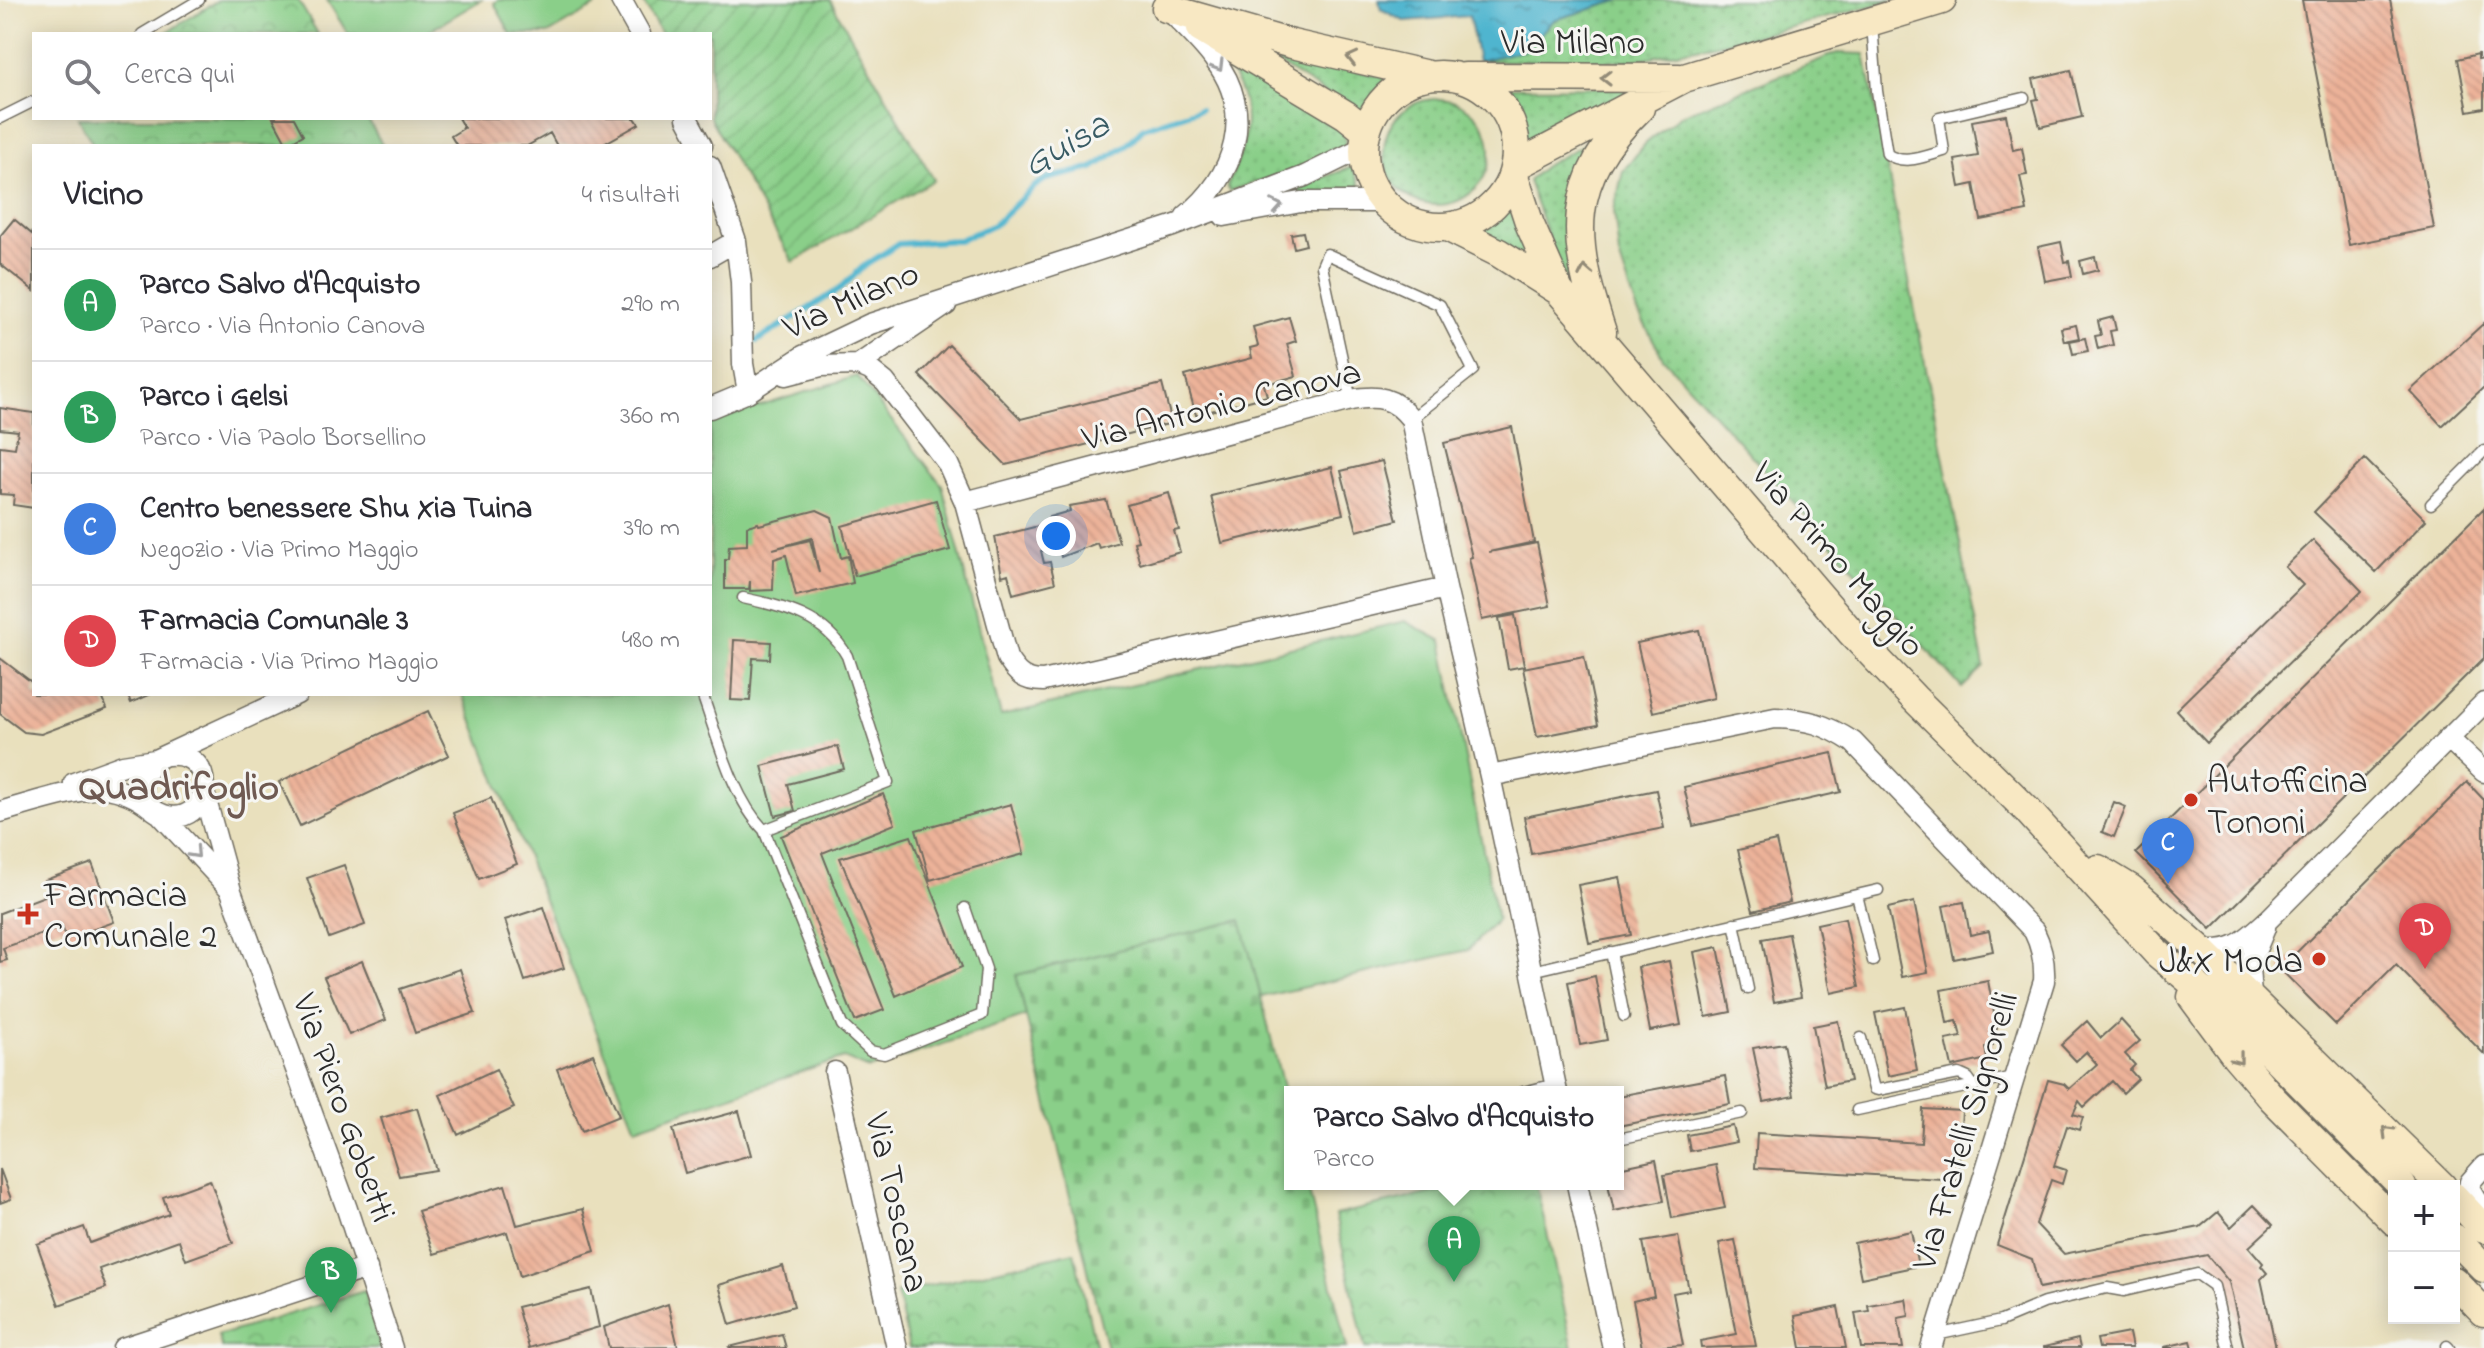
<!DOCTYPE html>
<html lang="it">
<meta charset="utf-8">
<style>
:root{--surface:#fff;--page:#f2f2f3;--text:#2b2b33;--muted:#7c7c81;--line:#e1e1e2;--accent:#b45309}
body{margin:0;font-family:"Indie Flower",sans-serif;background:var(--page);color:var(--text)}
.controls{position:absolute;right:24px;bottom:24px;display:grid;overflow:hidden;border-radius:0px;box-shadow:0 4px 20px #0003}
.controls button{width:72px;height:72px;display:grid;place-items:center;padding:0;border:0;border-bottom:2px solid var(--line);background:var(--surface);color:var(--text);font:40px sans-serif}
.you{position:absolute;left:1056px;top:536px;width:28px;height:28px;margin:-20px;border:6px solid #fff;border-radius:50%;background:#1a73e8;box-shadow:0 0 0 12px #1a73e833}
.badge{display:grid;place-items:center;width:52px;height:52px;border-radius:50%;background:var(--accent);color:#fff;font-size:26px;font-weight:700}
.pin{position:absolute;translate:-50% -66px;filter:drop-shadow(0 2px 4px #0008)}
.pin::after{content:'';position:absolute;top:42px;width:28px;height:24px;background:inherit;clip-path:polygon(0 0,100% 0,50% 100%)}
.popup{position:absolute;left:1284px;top:1086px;width:340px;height:104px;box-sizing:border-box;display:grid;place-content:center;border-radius:0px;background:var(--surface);filter:drop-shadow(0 2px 6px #0005);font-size:26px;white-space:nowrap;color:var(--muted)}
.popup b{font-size:30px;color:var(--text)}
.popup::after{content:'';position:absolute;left:50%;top:100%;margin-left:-16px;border:16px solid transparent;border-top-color:var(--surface)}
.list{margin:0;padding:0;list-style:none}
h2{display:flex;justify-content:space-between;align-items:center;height:104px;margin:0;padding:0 32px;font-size:34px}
h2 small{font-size:26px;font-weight:400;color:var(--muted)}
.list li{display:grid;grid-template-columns:52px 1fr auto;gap:24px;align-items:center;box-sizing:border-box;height:112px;padding:0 32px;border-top:2px solid var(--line)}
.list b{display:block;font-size:30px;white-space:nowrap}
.list p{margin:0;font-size:26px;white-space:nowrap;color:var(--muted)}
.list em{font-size:26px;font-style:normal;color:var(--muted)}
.icon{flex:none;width:44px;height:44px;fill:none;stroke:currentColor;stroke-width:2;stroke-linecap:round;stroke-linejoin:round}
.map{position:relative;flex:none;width:2484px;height:1348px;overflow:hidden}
.search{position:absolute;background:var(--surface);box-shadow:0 4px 20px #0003;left:32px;top:32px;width:680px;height:88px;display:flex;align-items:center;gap:20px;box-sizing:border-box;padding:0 28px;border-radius:0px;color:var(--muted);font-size:30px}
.panel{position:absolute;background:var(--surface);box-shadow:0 4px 20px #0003;left:32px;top:144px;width:680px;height:552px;border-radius:0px}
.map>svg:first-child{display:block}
</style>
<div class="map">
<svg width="2484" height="1348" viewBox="0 0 2484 1348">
<defs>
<pattern id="grass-dots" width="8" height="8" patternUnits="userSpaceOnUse" patternTransform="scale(2)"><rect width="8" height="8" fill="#8acf89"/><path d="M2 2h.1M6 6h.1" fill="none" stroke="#77b276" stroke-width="1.8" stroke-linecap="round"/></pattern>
<pattern id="cemetery-stones" width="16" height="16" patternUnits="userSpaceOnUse" patternTransform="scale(2)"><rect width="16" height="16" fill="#8acf89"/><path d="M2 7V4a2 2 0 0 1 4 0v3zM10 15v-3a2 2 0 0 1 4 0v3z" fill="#77b276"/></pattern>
<pattern id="park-crowns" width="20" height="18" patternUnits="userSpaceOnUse" patternTransform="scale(2)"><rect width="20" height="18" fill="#8acf89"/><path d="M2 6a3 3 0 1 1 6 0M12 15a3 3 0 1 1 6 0" fill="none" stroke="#77b276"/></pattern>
<pattern id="garden-furrows" width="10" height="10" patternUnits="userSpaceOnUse" patternTransform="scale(2)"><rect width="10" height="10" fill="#8acf89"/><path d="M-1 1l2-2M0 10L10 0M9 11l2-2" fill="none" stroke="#77b276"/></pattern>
<pattern id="water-ripples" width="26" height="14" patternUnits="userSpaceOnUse" patternTransform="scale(2)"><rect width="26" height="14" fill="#50b5cf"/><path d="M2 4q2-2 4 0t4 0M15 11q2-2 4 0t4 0" fill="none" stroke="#4393a8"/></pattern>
<pattern id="building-back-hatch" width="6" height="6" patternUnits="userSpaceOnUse" patternTransform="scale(2)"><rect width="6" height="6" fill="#ecb299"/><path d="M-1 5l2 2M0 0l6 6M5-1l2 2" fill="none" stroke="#cb9984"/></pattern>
</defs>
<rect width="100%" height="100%" fill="#f6f6f2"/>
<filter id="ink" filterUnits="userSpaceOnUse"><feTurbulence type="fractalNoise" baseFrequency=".0125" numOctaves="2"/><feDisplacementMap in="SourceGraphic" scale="16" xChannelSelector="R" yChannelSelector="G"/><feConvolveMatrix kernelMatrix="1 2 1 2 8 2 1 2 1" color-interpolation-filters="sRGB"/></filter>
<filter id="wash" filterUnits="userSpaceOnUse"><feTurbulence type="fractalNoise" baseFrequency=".006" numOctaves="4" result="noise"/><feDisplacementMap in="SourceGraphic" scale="32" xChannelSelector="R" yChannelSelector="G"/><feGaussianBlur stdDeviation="1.8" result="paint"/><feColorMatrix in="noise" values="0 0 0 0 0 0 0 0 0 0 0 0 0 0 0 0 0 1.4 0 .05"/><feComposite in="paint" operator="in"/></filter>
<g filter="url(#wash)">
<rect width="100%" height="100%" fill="#e9e0bd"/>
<path fill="url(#grass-dots)" stroke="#5a7d5a" stroke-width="2" d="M1621,0H1893L1752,37L1631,61H1478L1524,50L1554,20Z
M1249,45L1383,77L1385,81L1360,115Z
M1837,53L1865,54L1984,667L1962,688L1663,358L1637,310L1619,256L1614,210L1623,171L1645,144L1681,115Z
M1235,68L1335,124L1346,138L1344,146C1312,169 1267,178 1229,191L1227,186C1246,149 1256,110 1231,73Z
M1635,87L1524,154C1523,127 1515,105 1493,88Z
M1384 152a53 53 0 1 1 106 0a53 53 0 1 1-106 0Z
M1597,137L1575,292L1561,272L1528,181L1543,167Z
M1352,167L1364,194L1270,197Z
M1509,199L1539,265L1472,232L1494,218Z"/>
<path fill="url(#cemetery-stones)" stroke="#5a7d5a" stroke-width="2" d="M1242,919L1290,1116V1184H1307L1347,1348H1107L1016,975Z"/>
<path fill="url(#park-crowns)" stroke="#5a7d5a" stroke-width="2" d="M219,0H298L318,34H164Z
M78,118H367L383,146H94Z
M1470,1184H1536L1573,1348H1365L1335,1215Z
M1074,1252L1096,1348H909L897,1293Z
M364,1291L381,1348H222L218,1336Z"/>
<path fill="url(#garden-furrows)" stroke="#5a7d5a" stroke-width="2" d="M642,0H830L934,180L793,262L710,118V34H661Z"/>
<path fill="#8acf89" stroke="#5a7d5a" stroke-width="2" d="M327,0H481L424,34H348Z
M498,0H592L596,6L548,34H511L494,3Z
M857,376L942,485L1001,716L1405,621L1442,641L1497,920L1468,950L1261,997L1241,920L1016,975L1026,1016L869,1069L844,1058L635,1128L462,694H710V424L716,420Z"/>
<path fill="url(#water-ripples)" stroke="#3e707d" stroke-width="2" d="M1379,0H1621L1554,20L1524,50L1478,61L1469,16L1404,21L1381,9Z"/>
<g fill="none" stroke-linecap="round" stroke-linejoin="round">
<path stroke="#50b5cf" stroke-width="6" d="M757,341L840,289L863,267L898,244L959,240L994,225L1035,186L1046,179L1093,168L1128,144L1143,128L1200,109"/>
</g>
<g id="blocks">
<path fill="url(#building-back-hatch)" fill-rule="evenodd" d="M2302,0H2390L2434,228L2349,245Z
M2478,54V59L2484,58V108L2468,111L2458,59Z
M2071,70L2082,117L2040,127L2033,100L2038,99L2033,79Z
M2006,115L2013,150L2022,148L2027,175L2020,176L2027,211L1981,220L1974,184L1960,187L1955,160L1978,156L1972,121Z
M273,118H294L303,135L287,144Z
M458,118H635L639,124L600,146H557L550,133L527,146H457L451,136L464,128Z
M14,219L34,236V291L0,264V236Z
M1303,232L1306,245L1294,248L1291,234Z
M2061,242L2065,262L2069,261L2072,276L2045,281L2038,247Z
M2095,257L2098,270L2083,274L2080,261Z
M1289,317L1296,341L1287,344L1296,376L1264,385L1267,396L1196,415L1185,376L1252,358L1250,348L1258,346L1253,327Z
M2113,317L2116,330L2110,331L2113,345L2098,349L2095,336L2101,335L2098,321Z
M2484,323V387L2442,426L2410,391Z
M2076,325L2079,338L2064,341L2061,328Z
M2085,338L2088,351L2073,354L2070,341Z
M949,345L1021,419L1162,384L1172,423L1006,465L919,375Z
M0,408L34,413V508L13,505L14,495L0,494V446L15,448L18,431L0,429Z
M1512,427L1534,542L1489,552L1537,543L1550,606L1482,620L1469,558L1472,557L1444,443Z
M2365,459L2426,520L2376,572L2314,512Z
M1382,461L1397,520L1357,531L1341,471Z
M1332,467L1343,514L1222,543L1211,496Z
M1169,493L1179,530L1174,531L1180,552L1140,564L1134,542L1138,541L1127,505Z
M936,500L950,550L855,576L842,526Z
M1106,500L1119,542L1099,548L1097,543L1061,557L1049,517L1070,511L1069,506Z
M2484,508V658L2211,929L2136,853Z
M817,510L832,517L841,558L848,556L853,583L796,596L786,555L774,559L773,590L750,591V581L749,589H725V559H728L729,546L747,545V526L758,523L759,525ZM812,538L819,573L810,540L773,549Z
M1050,523L1056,547L1041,551L1044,563L1050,562L1055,583L1013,594L1008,574L1002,576L995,537Z
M2313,540L2362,591L2207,743L2176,710L2303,585L2285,567Z
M1515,615L1524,666L1508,669L1499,618Z
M1699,630L1714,698L1653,712L1637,643Z
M734,640L771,642L770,659L753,658L750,701L731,700Z
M1584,656L1598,725L1537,737L1523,668Z
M0,658L34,684V694H101L107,709L41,734L24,732L0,714Z
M127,694H151L131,703Z
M428,711L449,755L300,826L279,782Z
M838,746L844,769L788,784L795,811L775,816L762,766Z
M1832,753L1841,792L1693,826L1684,787Z
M2467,782L2484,800V1054L2396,965L2336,1025L2280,969Z
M1656,790L1664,828L1531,854L1524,817Z
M883,794L895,824L822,853L884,1010L855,1021L781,836Z
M491,798L517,864L479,879L453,813Z
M2114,802L2126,807L2114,837L2102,832Z
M1011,804L1024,854L930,880L916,830Z
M911,836L962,967L896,996L840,858Z
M1776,841L1790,902L1753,911L1738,850Z
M92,863L114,922L67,939L62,927L3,948L7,960L0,962V913L50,894L45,880Z
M344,865L365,925L329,938L307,878Z
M1620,877L1631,935L1589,943L1578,885Z
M1914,902L1928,972L1902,977L1888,908Z
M1964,902L1970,935L1989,931L1993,951L1954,959L1943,906Z
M544,907L564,968L525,981L505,920Z
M1845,918L1859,987L1831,993L1817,924Z
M1789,934L1801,997L1774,1002L1762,939Z
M1718,947L1731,1012L1706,1017L1694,952Z
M362,961L386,1020L349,1035L324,977Z
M1669,961L1681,1025L1650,1031L1638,967Z
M460,969L475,1013L415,1033L400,989Z
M1595,976L1607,1040L1580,1045L1568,982Z
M1988,981L1997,1029L1991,1031L1993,1045L1985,1047L1987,1059L1952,1067L1946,1040L1961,1037L1957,1021L1947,1023L1941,990Z
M1905,1007L1917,1070L1888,1076L1875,1013Z
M2121,1020L2140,1041L2125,1054L2135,1065L2130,1070L2138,1079L2123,1093L2112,1081L2084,1107L2079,1101L2073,1114L2083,1117L2079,1130L2067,1126L2054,1166L2066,1170L2062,1184L2051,1180L2036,1224L2064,1254L2200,1227L2218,1212L2231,1227L2254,1205L2273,1225L2249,1247L2263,1263L2261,1266L2267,1273L2261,1279L2276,1348H2244L2229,1282L2207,1255L2039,1288L2032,1259L1997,1245L2048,1080L2064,1084L2069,1089L2097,1064L2086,1052L2076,1061L2061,1045L2087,1021L2101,1038Z
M1838,1021L1850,1081L1825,1086L1813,1026Z
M1784,1043L1794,1096L1764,1102L1753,1048Z
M593,1054L619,1116L582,1131L557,1069Z
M496,1069L514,1108L458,1135L440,1095Z
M1725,1076L1730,1104L1618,1126V1096Z
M417,1108L436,1170L399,1176L381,1118Z
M1923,1109L1962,1111L1958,1180L1755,1168L1757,1133L1921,1143Z
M739,1111L751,1155L685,1173L673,1129Z
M1733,1126L1737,1142L1690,1151L1687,1135Z
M1656,1160L1664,1201L1614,1211L1608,1184H1618V1168Z
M1716,1165L1725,1208L1672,1218L1664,1175Z
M0,1169L11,1199L0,1203Z
M210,1180L233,1243L186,1260L179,1240L99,1269L106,1288L59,1305L37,1244L84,1227L90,1243L169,1214L163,1197Z
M505,1185L517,1225L583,1209L595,1251L520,1276L507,1232L434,1254L418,1211Z
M1911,1231L1918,1266L1861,1278L1854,1243Z
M1678,1236L1689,1290L1673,1293L1683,1345L1642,1348L1633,1301L1654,1296L1643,1242Z
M1735,1240L1756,1346L1701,1348L1700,1341L1737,1334L1719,1243Z
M783,1266L794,1306L730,1325L719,1285Z
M591,1289L599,1327L529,1348L517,1307Z
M1906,1299L1909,1316L1898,1318L1903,1348H1861L1855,1313L1869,1311L1868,1305Z
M668,1304L678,1347L609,1348L604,1327Z
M1838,1307L1846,1348H1801L1795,1316Z
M2129,1333L2132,1348H2099L2097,1339Z
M782,1334L786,1348H730L729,1347Z
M2078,1339L2080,1348H2044V1347Z
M2191,1341L2193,1348H2164V1347Z"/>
</g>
</g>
<g filter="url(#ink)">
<use href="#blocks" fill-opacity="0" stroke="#6e6a5e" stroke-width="2"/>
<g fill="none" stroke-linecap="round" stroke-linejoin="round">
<defs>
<path id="lane" d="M1872,23L1877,91L1887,154C1904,166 1925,156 1944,151L1939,118L2024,98
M142,34L199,0
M0,118L34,101
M1351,400L1322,266L1327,254L1440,305L1473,370L1411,419
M2431,504L2484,451
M743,598C784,607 825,616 847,656L888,782L764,830
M702,694C718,738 732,797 764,830L842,1025L870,1051L884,1054L982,1015L986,969L965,908
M1857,895L1873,961
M1734,923L1748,989
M1611,952L1624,1016
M1532,971L1878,890
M1861,1038L1874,1089L1878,1090L1959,1074L1968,1078L1973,1085
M1523,1092L1556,1084
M1857,1110L2013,1077
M1618,1139L1742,1113
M1936,1335L2001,1321L2044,1303L2107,1288L2124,1291L2197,1274L2214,1286L2228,1348
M2447,1346L2449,1348"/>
<path id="street" d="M621,0L640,34
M1168,9C1183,25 1201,41 1214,59C1256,112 1235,178 1186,216
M687,118L702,146
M710,166L736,241L741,282L743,364L748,392
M1224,216L1301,202H1384
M710,256L736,241
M858,365L870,370L885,382L948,464L965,502L1007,658C1017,674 1024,681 1043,681L1446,588L1490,776L1557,1092
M786,375L821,366L858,365L946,305
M710,408L748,392L803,356L870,324L1173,226L1305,176L1364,147
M965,502L1351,400C1378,395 1394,397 1411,419L1446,588
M2448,738L2484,772
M168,755C221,750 211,829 164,815C154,812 146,804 143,794C140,780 146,770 155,760L297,694
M1490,776L1775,718C1808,719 1825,724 1853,742L2034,931C2042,947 2045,963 2044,981L1931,1348
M74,783L123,765L155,760
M204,793L231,891L347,1209L392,1348
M0,812C25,805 81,787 104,788C120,789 138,797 150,807
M160,814L228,887
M2200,949C2233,954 2244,941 2268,920L2484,703
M2251,997L2249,966L2265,928
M835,1072L897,1348
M2484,1166L2470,1182L2469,1188L2484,1213
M1577,1184L1613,1348
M123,1348L367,1268"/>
<path id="secondary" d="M1166,8L1292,44L1428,75
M1201,28L1346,115L1366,131
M1364 151a76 76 0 1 1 152 0a76 76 0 1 1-152 0Z
M1465,77L1679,78
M1515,166L1684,78L1942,0
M1513,173L1530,225L1559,291
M1447,227L1499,253L1559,291L1850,631L1914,698L2027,810L2157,953L2223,1008
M1602,332C1571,239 1564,181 1640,108
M2098,869L2131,889L2200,949L2442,1186
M2211,993L2402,1186
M2192,997L2235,1055L2272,1098L2394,1221
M2454,1197L2484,1229
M2454,1238L2484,1268
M2454,1281L2484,1312"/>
</defs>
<use href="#lane" stroke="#6e6a5e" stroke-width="13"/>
<use href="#street" stroke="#6e6a5e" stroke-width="23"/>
<use href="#secondary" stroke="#6e6a5e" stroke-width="31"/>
<use href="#lane" stroke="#fff" stroke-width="10"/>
<use href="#street" stroke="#fff" stroke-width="20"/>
<use href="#secondary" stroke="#f8e8c3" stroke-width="28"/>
</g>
<defs><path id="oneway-chevron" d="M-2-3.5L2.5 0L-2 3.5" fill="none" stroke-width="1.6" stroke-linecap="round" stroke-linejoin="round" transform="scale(2)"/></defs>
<g stroke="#928a77">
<use href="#oneway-chevron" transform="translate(1352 58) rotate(-167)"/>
<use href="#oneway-chevron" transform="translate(1606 78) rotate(-180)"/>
<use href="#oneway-chevron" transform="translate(1585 271) rotate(-101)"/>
<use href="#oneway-chevron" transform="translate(2238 1059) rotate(52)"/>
<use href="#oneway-chevron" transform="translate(2387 1131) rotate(-135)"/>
</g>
<g stroke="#a0a0a0">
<use href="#oneway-chevron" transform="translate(1218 66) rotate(59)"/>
<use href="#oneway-chevron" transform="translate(1277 206) rotate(-11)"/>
<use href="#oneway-chevron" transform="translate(195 853) rotate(47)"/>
</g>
</g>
<g fill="#c8321e" stroke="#f6f6f2" stroke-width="3">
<circle cx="2191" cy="800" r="8"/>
<path d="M24 902h8v8h8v8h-8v8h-8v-8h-8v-8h8z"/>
<circle cx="2319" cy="959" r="8"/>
</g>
<g text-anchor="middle" stroke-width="6" stroke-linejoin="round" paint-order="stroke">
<g font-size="36" fill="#2b2b2b" stroke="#f6f6f2">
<text x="1573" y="53">Via Milano</text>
<text transform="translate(850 298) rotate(-24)" y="13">Via Milano</text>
<text transform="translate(1221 403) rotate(-14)" y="13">Via Antonio Canova</text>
<text transform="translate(1840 558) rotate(49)" y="13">Via Primo Maggio</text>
<text transform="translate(346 1107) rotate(70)" y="13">Via Piero Gobetti</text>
<text transform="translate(1963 1130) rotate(-73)" y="13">Via Fratelli Signorelli</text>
<text transform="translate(899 1202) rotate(77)" y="13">Via Toscana</text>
</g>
<g font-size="36" fill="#2b2b2b" stroke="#f6f6f2" text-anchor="start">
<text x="2207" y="792">Autofficina<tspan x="2207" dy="41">Tononi</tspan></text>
<text x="44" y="906">Farmacia<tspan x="44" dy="41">Comunale 2</tspan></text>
<text x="2303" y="972" text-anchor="end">J&amp;X Moda</text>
</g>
<g font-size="38" font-style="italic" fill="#385b64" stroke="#f6f6f2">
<text transform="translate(1065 143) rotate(-30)" y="13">Guisa</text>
</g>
<g font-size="40" font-weight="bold" fill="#6f5a52" stroke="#f6f6f2">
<text x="179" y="799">Quadrifoglio</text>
</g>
</g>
</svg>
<div class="controls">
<button>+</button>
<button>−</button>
</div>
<div class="you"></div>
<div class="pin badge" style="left:1454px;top:1282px;background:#2e9e5b">A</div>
<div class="popup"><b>Parco Salvo d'Acquisto</b>Parco</div>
<div class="pin badge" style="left:331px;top:1313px;background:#2e9e5b">B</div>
<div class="pin badge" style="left:2168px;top:884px;background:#3f7fe0">C</div>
<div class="pin badge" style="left:2425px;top:969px;background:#e0444e">D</div>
<div class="search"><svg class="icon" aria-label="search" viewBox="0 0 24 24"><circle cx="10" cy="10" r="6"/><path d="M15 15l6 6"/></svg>Cerca qui</div>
<section class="panel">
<h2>Vicino<small>4 risultati</small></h2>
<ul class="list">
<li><span class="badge" style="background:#2e9e5b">A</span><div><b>Parco Salvo d'Acquisto</b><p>Parco · Via Antonio Canova</p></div><em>290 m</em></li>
<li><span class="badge" style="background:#2e9e5b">B</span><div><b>Parco i Gelsi</b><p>Parco · Via Paolo Borsellino</p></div><em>360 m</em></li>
<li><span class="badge" style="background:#3f7fe0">C</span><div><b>Centro benessere Shu Xia Tuina</b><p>Negozio · Via Primo Maggio</p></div><em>390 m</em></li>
<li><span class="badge" style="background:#e0444e">D</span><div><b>Farmacia Comunale 3</b><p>Farmacia · Via Primo Maggio</p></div><em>480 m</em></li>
</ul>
</section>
</div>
